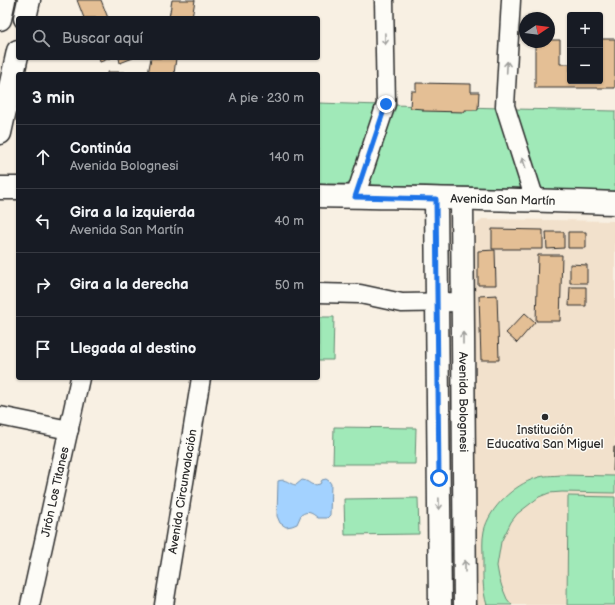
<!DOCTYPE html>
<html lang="es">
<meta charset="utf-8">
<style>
:root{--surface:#171b24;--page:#242831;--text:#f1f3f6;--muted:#9ea1a6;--line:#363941}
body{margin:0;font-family:"Balsamiq Sans",sans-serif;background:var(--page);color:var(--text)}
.controls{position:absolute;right:12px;top:12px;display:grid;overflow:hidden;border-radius:4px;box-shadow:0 1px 3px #0004}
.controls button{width:36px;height:36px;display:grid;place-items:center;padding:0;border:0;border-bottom:1px solid var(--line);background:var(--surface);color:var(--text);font:20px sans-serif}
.compass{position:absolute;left:519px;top:12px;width:36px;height:36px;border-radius:50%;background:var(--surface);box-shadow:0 1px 3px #0004;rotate:77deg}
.stop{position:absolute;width:12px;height:12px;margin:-9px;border:3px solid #1a73e8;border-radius:50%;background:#fff}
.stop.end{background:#1a73e8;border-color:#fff;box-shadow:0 1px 4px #0008}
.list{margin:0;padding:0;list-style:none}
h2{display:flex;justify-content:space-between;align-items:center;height:52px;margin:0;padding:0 16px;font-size:17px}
h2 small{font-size:13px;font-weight:400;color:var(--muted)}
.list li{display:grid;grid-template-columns:26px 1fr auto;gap:12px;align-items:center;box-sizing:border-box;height:64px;padding:0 16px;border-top:1px solid var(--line)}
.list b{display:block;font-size:15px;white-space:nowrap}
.list p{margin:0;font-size:13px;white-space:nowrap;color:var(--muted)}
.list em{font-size:13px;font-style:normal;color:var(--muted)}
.icon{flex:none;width:22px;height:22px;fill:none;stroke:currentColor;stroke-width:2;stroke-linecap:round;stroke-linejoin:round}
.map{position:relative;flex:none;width:615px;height:605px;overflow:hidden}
.search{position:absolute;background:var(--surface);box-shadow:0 1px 3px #0004;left:16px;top:16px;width:304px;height:44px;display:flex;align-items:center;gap:10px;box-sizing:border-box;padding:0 14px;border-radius:4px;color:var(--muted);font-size:15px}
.panel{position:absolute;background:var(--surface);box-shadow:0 1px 3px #0004;left:16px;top:72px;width:304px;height:308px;border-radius:4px}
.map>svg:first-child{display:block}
</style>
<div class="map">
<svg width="615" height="605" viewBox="0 0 615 605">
<rect width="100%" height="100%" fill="#f8f0e3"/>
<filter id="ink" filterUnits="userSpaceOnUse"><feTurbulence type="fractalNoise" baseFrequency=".025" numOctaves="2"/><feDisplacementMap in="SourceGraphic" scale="8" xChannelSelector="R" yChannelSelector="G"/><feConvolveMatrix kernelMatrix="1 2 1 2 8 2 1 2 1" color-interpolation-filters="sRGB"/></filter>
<g filter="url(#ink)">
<path fill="#f2e1cc" d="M482,219L615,221V605H477L473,228Z"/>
<path fill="#a0e9b8" stroke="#668a72" d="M318,103L381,105L353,184H318Z
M393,105L501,108L525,184L521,188H518L372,185L369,183V182Z
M514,109L615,111V191L550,190L542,188L540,185Z
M318,317H334L333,360H318Z
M334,427L416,428L415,464H333Z
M561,475L615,476V493L562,492L549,493L539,497L517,514L511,522L501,542L497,566L499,577L502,587L507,599L512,605H487C482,590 483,574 483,559C483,550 482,540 484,531C489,508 514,485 536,478C544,475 553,476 561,475Z
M568,496L615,497V605H567Z
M418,498L419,534L345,535L344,499Z"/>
<path fill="#a3d2ff" stroke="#738faa" d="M326,479L329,481L331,484L330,515L327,518H318C312,513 308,510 301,515L297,524L292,526L286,527L280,523L277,516L278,481C287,478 288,484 296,485L302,480C311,481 309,487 320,484L322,480Z"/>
<path fill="#e4bf95" stroke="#2b2b2b" d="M77,0H101L108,18H84Z
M172,0H195L192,18H169Z
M600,39H615V88H535V42H549V40H560V64H570V81H600Z
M99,58H111L100,62Z
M119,58H133L120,63Z
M151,58H176L174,74H148Z
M108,72H124V74H108Z
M416,83L471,84V92H479L478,110H465V112L423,111V109L410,108L411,91H416Z
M492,229L543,230V249H492Z
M546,232H564V248L547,249Z
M568,232H586V248H568Z
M495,250L496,285H478V251Z
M538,255H562L560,321H536Z
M570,264L587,265V283H570Z
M570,287H586V306H569Z
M497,295L499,360H481L479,296Z
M525,313L535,322L517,343L506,333Z
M614,447H615V471H613Z"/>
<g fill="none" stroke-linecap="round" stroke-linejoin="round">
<defs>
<g id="minor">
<path d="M511,0L505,106L535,200"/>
<path d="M355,197L386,104L384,0"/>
<path d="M318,293L360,294L402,303L463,302"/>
<path d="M0,416L69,430"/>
<path id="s1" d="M30,605L80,378"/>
<path id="s2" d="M164,605L201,378"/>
</g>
<g id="major">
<path d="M25,18L29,0"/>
<path d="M0,19L4,0"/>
<path d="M0,133L18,51"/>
<path d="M0,188H18"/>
<path id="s3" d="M318,196C417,198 516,199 615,203"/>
<path d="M436,199L440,605"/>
<path id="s4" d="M462,200L465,605"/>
</g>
</defs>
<use href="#minor" stroke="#2b2b2b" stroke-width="21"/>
<use href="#major" stroke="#2b2b2b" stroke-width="25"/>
<use href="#minor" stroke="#fdfcf7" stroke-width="18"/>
<use href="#major" stroke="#fdfcf7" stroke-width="22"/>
</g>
<defs><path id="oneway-shaft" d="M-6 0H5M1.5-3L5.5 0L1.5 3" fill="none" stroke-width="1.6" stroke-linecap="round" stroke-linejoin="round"/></defs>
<g stroke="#9e9e9b">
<use href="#oneway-shaft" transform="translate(385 39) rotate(89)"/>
<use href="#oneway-shaft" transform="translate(507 67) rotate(-87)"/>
<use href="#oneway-shaft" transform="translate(524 163) rotate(-108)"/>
<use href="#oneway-shaft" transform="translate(463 338) rotate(-90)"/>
<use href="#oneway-shaft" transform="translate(439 504) rotate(89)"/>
<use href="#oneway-shaft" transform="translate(465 566) rotate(-90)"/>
</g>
</g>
<g fill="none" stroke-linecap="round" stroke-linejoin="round" filter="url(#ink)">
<path stroke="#1a73e8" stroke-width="5" d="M386,104L355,197L436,199L439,478"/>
</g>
<circle fill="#2b2b2b" stroke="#fdfcf7" stroke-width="1.5" cx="545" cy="417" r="4"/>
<g text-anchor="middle" stroke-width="3" stroke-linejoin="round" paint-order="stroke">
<g font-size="12" fill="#2b2b2b" stroke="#fdfcf7">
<text dy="4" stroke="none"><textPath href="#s3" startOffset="185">Avenida San Martín</textPath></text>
<text dy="4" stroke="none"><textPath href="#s4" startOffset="202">Avenida Bolognesi</textPath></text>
<text dy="4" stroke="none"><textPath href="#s1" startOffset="116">Jirón Los Titanes</textPath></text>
<text dy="4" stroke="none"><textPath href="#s2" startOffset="115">Avenida Circunvalación</textPath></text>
</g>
<g font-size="12" fill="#2b2b2b" stroke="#fdfcf7">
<text x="545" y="434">Institución<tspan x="545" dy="14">Educativa San Miguel</tspan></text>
</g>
</g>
</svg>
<div class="controls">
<button>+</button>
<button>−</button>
</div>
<svg class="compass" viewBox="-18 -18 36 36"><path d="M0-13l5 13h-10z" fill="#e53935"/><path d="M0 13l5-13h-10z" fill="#9ea1a6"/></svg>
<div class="stop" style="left:439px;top:478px"></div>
<div class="stop end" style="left:386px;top:104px"></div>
<div class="search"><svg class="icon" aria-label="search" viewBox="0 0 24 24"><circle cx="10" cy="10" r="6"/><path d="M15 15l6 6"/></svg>Buscar aquí</div>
<section class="panel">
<h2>3 min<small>A pie · 230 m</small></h2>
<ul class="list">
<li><svg class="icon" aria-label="ahead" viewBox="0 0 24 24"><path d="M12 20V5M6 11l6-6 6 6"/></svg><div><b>Continúa</b><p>Avenida Bolognesi</p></div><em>140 m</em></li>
<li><svg class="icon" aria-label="left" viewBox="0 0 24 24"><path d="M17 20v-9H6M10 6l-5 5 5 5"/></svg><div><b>Gira a la izquierda</b><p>Avenida San Martín</p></div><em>40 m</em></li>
<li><svg class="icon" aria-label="right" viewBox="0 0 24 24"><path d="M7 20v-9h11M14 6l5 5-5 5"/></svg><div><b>Gira a la derecha</b></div><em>50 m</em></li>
<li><svg class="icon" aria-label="arrive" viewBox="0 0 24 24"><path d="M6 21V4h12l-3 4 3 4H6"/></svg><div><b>Llegada al destino</b></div></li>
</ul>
</section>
</div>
